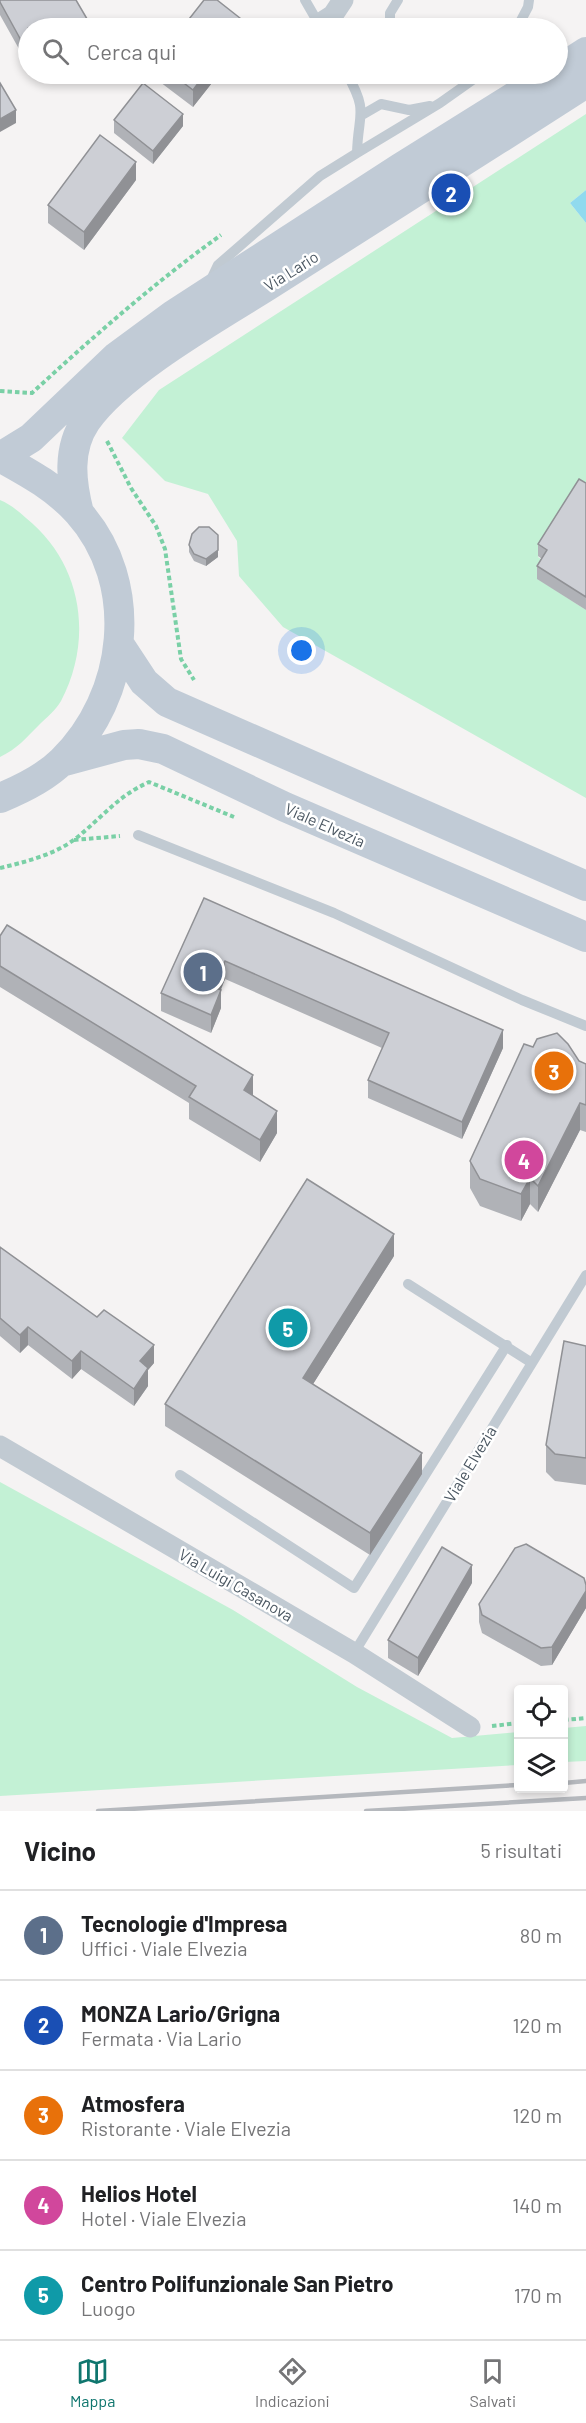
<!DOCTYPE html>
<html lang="it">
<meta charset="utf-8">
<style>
:root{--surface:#fff;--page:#f2f2f2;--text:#202124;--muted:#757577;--line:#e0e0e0;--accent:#0f766e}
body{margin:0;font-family:Barlow,sans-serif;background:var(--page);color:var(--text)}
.controls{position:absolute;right:18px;bottom:18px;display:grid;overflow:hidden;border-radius:6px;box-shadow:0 3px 9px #0003}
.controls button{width:54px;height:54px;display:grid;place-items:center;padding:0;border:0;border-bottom:2px solid var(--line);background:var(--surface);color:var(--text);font:30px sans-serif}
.you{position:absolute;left:302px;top:651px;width:21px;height:21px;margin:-15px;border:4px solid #fff;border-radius:50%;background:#1a73e8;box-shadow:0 0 0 9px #1a73e833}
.badge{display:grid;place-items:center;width:39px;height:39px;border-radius:50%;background:var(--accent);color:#fff;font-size:20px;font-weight:700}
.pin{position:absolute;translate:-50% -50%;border:3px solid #fff;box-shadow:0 2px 6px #0006}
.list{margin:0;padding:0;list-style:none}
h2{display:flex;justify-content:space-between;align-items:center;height:78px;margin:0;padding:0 24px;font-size:26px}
h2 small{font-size:20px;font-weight:400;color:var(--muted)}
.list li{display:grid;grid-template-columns:39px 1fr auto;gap:18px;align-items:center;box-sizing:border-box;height:90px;padding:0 24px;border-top:2px solid var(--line)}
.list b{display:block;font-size:22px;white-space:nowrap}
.list p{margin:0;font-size:20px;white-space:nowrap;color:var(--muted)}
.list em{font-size:20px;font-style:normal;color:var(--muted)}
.icon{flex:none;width:33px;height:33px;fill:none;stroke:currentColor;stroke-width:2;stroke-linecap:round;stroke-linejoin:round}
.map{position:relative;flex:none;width:586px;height:1811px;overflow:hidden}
.search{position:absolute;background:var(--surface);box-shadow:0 3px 9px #0003;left:18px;right:18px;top:18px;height:66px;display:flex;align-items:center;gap:15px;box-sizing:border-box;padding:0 21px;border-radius:33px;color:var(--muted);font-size:22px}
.sheet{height:528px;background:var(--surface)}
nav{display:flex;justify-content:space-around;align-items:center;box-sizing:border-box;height:84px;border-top:2px solid var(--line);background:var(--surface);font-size:16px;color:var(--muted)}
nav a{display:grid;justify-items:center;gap:3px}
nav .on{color:var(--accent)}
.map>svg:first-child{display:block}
</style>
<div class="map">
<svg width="586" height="1811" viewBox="0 0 586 1811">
<rect width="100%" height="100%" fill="#f5f3f3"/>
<path fill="#c3f1d5" d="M586,114V190L570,203L586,223V496L538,557L547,563L538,579L586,610V798L283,627L239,576L237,541L208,494L165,481L122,438L159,390Z
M0,500C10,504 18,511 26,518C82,563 94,638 61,701C56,710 46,718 39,725C26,738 17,749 0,757Z
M0,1482L233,1610L357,1687L452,1738L518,1732V1765L0,1796Z
M586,1726V1761L564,1762V1728Z"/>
<path fill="#90daee" d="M586,190V223L570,203Z"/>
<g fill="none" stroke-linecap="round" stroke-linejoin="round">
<path stroke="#7ad0a6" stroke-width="4" stroke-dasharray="4.5 3" stroke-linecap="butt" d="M0,391L32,393C93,337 154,283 221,235
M107,441L131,488L156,526L165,549L181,659L194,680
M74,840L120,836
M0,868C25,862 54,855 75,839C102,818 116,797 149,782L234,817
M564,1720L586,1718
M492,1726L518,1723"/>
<path stroke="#c1cad2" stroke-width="10" d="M305,0L320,26
M390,28V13L398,0
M459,28L462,23
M517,28L528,7L529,0
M362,115L381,104L409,110L430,106
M357,153L440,103L481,74
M210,282L218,265L241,245L320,176L357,153C358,113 369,113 347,74
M138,835L334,913L522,1000L586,1026
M408,1284L532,1363
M180,1475L354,1588L507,1345
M354,1653L586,1275"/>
<path stroke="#c1cad2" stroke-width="21" d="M319,24L333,15L343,0
M0,1446L354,1653L470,1727"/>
<path stroke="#c1cbd6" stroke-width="30" d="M558,70L586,52
M0,457L31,438L116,357L173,315L400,168L551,74
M0,457C29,473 55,487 78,512C142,583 128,697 62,761C45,778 22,789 0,798
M79,513C71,482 67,449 86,421C120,372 216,318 267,286C374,218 480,151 586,83
M119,644L144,682L167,702L586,886
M61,762L124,745L139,744L163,749L285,807L586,937"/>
<path stroke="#b5b8bd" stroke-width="4.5" d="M564,1783L586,1781
M98,1811L518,1785
M366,1811L586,1798"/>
</g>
<path fill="#b0b2b7" d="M0,0L90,28H28V65L0,15Z
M156,74H219L193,107L156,79Z
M114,120L183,126L153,164L114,133Z
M136,180L84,250L48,223V205Z
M586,483V610L537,579V566L542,559L538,556V544Z
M189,545L218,557L206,566L194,561L189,552Z
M204,898L503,1048L462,1139L368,1098V1080L382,1048L225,979L221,990V1008L211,1033L161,1011V993Z
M0,936L253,1096L277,1133L260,1162L189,1119V1103L0,987Z
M579,1061L586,1064V1132L580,1130L538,1212L530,1204L521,1221L480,1206L470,1188V1161Z
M0,1247L154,1363L148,1370V1386L134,1406L81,1369L72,1379L28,1345L20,1353L0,1336Z
M394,1256L313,1384L422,1474L370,1555L165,1426V1404Z
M586,1346V1485L555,1481L546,1472V1445Z
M472,1583L418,1676L388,1658V1640Z
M586,1585V1608L552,1665L541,1666L482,1633L479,1622V1604Z"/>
<path fill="#909195" d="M245,22V28H240Z
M90,24V28H81Z
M205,74H219L193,107V90Z
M16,110V123L0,132V119Z
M183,114V126L153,164V151Z
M136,162V180L84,250V232Z
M218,550V557L206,566V559Z
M225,961V979L214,1005V987Z
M221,990V1008L211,1033V1015Z
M503,1030V1048L462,1139V1122Z
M253,1075V1097L244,1090Z
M580,1103V1130L538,1212V1186Z
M277,1111V1133L260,1162V1140Z
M530,1178V1204L521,1221V1194Z
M394,1234V1256L303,1400V1378Z
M28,1327V1345L20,1353V1335Z
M154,1345V1363L148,1370V1386L134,1406V1389L140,1361Z
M81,1351V1369L72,1379V1361Z
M422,1453V1474L370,1555V1533Z
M472,1565V1583L418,1676V1658Z
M586,1591V1608L552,1665V1647Z"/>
<path fill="#cdcfd5" stroke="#909195" stroke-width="1.5" d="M0,0H76L90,24L81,28H28V53L0,2Z
M204,0H217L245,22L240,28H182Z
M172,74H205L193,90Z
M0,83L16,110L0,119Z
M143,83L183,114L153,151L114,120Z
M100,135L136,162L84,232L48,205Z
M579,479L586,483V597L537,566L547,550L538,544Z
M199,527H209L218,535V550L206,559L194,554L189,545L192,534Z
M204,898L503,1030L462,1122L368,1080L389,1033L225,961L214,987L221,990L211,1015L161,993Z
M7,925L253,1075L244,1090L277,1111L260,1140L189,1097L196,1086L0,966V936Z
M557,1033L568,1044L579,1061L586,1064V1105L580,1103L538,1186L530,1178L521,1194L480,1179L470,1161L524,1044L533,1047L537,1039Z
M307,1179L394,1234L303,1378L422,1453L370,1533L165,1404Z
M0,1247L97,1317L104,1310L154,1345L140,1361L148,1368L134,1389L81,1351L72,1361L28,1327L20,1335L0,1318Z
M564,1341L586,1346V1458L555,1454L546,1445Z
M526,1544L584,1578L586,1585V1591L552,1647L541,1648L482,1615L479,1604L515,1548Z
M442,1547L472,1565L418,1658L388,1640Z"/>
<g text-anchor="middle" stroke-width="5" stroke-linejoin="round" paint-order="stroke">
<g font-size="16" fill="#4a5661" stroke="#fff">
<text transform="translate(291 271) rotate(-32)" y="6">Via Lario</text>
<text transform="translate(325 825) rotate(24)" y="6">Viale Elvezia</text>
<text transform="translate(470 1464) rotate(-59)" y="6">Viale Elvezia</text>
<text transform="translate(236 1585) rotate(30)" y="6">Via Luigi Casanova</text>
</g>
</g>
</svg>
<div class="controls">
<button><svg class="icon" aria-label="locate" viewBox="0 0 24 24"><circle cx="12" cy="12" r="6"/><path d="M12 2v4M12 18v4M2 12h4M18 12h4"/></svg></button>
<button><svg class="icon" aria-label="layers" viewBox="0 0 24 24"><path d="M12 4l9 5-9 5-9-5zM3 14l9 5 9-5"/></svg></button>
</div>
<div class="you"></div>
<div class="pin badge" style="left:203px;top:972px;background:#5c6f8a">1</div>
<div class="pin badge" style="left:451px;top:193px;background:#1a4fb4">2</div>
<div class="pin badge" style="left:554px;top:1071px;background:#e8710a">3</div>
<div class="pin badge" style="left:524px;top:1160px;background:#d1479c">4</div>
<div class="pin badge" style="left:288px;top:1328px;background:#0f9aa8">5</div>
<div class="search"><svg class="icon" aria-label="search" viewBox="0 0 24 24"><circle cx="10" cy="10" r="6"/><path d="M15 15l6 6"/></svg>Cerca qui</div>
</div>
<section class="sheet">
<h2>Vicino<small>5 risultati</small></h2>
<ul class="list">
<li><span class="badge" style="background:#5c6f8a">1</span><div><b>Tecnologie d'Impresa</b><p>Uffici · Viale Elvezia</p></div><em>80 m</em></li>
<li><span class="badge" style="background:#1a4fb4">2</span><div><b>MONZA Lario/Grigna</b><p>Fermata · Via Lario</p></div><em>120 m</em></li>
<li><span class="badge" style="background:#e8710a">3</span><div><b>Atmosfera</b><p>Ristorante · Viale Elvezia</p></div><em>120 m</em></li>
<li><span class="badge" style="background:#d1479c">4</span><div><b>Helios Hotel</b><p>Hotel · Viale Elvezia</p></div><em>140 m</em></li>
<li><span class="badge" style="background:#0f9aa8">5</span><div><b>Centro Polifunzionale San Pietro</b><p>Luogo</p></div><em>170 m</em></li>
</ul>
</section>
<nav>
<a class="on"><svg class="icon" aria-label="map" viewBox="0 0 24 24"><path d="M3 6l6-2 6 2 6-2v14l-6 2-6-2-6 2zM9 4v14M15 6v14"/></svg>Mappa</a>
<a><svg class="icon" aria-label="directions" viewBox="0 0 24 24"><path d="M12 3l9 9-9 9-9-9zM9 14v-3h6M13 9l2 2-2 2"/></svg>Indicazioni</a>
<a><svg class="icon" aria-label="saved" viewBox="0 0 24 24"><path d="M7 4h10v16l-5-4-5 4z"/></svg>Salvati</a>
</nav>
